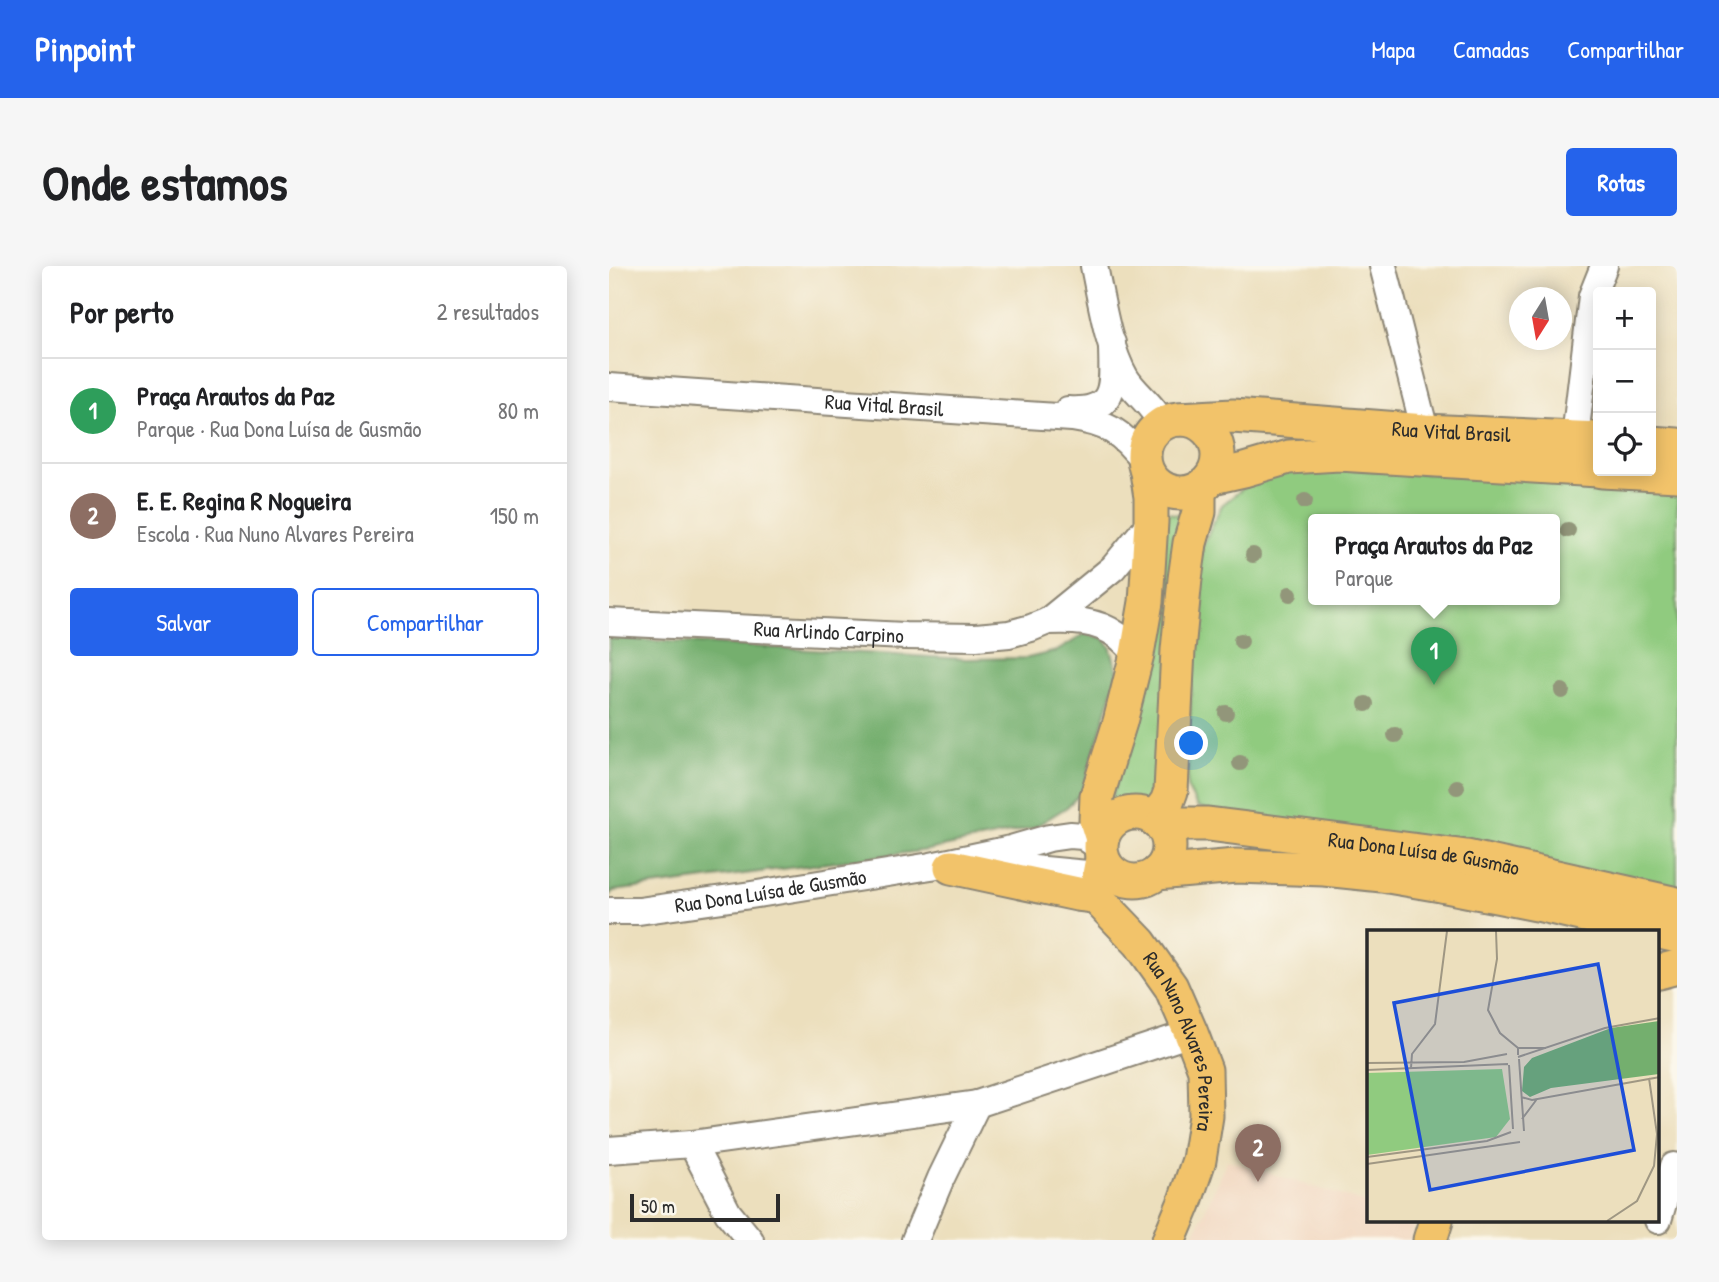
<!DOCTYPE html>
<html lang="pt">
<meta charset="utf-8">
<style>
:root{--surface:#fff;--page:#f6f6f6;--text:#202124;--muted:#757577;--line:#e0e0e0;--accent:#2563eb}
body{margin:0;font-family:"Patrick Hand",sans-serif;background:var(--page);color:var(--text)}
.controls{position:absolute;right:21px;top:21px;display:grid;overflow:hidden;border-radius:7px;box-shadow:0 4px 18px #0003}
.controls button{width:63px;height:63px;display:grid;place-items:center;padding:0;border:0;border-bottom:2px solid var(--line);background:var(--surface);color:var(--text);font:35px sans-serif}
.compass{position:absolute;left:900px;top:21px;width:63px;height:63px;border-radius:50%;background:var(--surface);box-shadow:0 4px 18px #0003;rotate:191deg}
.scale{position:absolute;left:21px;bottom:18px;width:150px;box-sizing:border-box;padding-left:7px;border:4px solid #2b2b2b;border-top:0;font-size:19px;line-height:24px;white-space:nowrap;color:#2b2b2b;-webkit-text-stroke:5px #fbf7ec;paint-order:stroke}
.you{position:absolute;left:583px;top:478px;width:24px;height:24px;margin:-18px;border:5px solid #fff;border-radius:50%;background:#1a73e8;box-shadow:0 0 0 10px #1a73e833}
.badge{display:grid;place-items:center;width:46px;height:46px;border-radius:50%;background:var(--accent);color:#fff;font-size:23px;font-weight:700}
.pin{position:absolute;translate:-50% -58px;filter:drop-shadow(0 2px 4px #0008)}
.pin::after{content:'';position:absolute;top:37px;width:24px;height:21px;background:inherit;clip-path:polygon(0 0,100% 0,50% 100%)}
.popup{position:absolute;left:699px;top:248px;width:252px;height:91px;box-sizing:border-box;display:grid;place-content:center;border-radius:7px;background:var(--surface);filter:drop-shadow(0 2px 5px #0005);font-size:23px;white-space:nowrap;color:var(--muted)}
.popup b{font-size:26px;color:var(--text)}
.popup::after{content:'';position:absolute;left:50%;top:100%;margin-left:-14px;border:14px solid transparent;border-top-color:var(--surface)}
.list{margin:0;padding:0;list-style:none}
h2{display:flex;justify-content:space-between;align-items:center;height:91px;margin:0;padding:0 28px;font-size:30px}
h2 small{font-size:23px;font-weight:400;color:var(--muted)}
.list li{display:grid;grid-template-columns:46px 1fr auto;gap:21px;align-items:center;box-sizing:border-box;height:105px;padding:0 28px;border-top:2px solid var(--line)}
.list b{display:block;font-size:26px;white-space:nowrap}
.list p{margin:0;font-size:23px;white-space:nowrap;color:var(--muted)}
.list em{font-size:23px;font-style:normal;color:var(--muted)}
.actions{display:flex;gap:14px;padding:21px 28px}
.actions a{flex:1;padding:16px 0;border:2px solid var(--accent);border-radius:7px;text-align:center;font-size:24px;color:var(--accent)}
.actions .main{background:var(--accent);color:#fff}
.icon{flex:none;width:38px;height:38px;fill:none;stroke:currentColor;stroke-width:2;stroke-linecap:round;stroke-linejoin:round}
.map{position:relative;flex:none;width:1068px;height:974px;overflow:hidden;border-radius:7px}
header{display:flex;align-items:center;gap:42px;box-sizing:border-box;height:98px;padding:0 35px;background:var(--accent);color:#fff}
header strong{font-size:33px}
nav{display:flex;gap:38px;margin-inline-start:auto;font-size:24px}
.intro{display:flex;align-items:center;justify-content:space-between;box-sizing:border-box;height:168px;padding:0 42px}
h1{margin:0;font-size:49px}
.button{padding:18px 32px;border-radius:7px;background:var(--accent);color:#fff;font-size:24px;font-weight:700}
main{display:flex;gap:42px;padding:0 42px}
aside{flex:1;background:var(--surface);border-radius:7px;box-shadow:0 4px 18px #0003}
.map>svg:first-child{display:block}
</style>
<header>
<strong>Pinpoint</strong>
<nav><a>Mapa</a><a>Camadas</a><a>Compartilhar</a></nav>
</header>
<div class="intro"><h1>Onde estamos</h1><a class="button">Rotas</a></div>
<main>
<aside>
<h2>Por perto<small>2 resultados</small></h2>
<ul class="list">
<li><span class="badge" style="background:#2e9e5b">1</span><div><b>Praça Arautos da Paz</b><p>Parque · Rua Dona Luísa de Gusmão</p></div><em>80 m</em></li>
<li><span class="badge" style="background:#8d6e63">2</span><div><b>E. E. Regina R Nogueira</b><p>Escola · Rua Nuno Alvares Pereira</p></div><em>150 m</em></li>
</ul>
<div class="actions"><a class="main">Salvar</a><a>Compartilhar</a></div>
</aside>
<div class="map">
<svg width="1068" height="974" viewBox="0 0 1068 974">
<rect width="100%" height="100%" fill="#fbf7ec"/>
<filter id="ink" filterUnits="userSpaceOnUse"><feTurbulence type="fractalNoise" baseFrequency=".0143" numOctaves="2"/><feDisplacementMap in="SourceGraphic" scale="14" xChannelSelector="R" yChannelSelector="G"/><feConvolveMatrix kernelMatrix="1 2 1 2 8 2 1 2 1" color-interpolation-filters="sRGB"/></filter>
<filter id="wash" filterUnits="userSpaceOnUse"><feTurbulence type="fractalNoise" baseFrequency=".00686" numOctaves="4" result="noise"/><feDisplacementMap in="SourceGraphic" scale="28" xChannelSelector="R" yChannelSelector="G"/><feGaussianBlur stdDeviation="1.57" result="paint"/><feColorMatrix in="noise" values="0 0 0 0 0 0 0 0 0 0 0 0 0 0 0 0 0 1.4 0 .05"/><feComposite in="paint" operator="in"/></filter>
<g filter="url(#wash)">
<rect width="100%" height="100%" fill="#ecdfbd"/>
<path fill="#f1d5bd" d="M618,894L760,938V955H806L801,974H583Z"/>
<path fill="#90cb7f" stroke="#5e7b55" stroke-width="2" fill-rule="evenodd" d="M681,200L1068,220V627L606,547L588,540L578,521L587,316L594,278L613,239L644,215ZM704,253H946V333H704Z
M553,246L584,251L545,537L499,542L543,404L550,323Z"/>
<path fill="#74af6e" stroke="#506d4c" stroke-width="2" d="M476,368L494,372L501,380L509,406L473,526L458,541L424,562L319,584L4,625L0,630V372L357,393L419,392L448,385Z"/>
</g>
<g filter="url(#ink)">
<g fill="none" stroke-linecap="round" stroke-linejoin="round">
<defs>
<g id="minor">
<path d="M485,0C492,33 499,82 516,111C526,128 546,140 552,158"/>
<path d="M774,0L816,165"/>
<path id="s1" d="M0,121L463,152C498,157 513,166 535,195"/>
<path d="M459,144C511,147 503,116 503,77"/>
<path d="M966,171L983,30L995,0"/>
<path d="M439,355C464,354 487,354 508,369C515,374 522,382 528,388"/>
<path id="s2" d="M0,356L296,370L367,371L400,368L422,362L439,355L504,302L542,256"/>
<path d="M393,600L489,609L504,607"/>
<path id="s3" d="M0,645H30L142,629L322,600L402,583L440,572L461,569L474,570L492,582"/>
<path d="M83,878L119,947L141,974"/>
<path d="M0,884L83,878L368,838L582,767"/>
<path d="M1049,954L1065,900"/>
<path d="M306,974L332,912L368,838"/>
</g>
<g id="major">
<circle cx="572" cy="190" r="37"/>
<path id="s4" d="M570,153L624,150L816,165L989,173"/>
<path d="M1042,177L1068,179"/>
<path d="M993,205L1068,209"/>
<path d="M604,211L635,204L680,191L730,188L989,204"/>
<circle cx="526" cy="581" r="34"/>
<path d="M545,553L558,536L562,525L569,384L576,313L581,277L590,246V223"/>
<path id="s5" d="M553,560L572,558H599L858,591L1068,638"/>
<path d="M493,573L487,554L488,530L511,456L528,388L537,336L542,256V231L538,206"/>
<path id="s6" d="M493,593L486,630L531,677L562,721L582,767L596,804L597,850L590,894L575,938L560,974"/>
<path d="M342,601L468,628L486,630"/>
<path d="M548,607L627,600L715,603L773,609L832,619L928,638L1068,670"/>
<path d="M1049,706L1068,701"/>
<path d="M821,974L827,955"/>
</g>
</defs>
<use href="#minor" stroke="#8c8574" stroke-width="30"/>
<use href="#major" stroke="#8c8574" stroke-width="37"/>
<use href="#minor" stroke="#fff" stroke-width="26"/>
<use href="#major" stroke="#f2c36a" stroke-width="33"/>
</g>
<g fill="#92967a">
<circle cx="696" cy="235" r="8"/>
<circle cx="959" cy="264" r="8"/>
<circle cx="644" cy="289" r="8"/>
<circle cx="681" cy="328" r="8"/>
<circle cx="632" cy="375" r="8"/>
<circle cx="953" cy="425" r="8"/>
<circle cx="757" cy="438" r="8"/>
<circle cx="617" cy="447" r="8"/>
<circle cx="786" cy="469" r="8"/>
<circle cx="631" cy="497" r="8"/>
<circle cx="848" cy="521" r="8"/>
</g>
</g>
<g text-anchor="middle" stroke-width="7" stroke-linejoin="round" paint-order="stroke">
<g font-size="21" fill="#2b2b2b" stroke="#fbf7ec">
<text dy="7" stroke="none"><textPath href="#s1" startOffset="276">Rua Vital Brasil</textPath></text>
<text dy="7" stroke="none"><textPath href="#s4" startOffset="273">Rua Vital Brasil</textPath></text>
<text dy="7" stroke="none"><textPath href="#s2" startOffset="220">Rua Arlindo Carpino</textPath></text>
<text dy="7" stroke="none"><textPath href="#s5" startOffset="264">Rua Dona Luísa de Gusmão</textPath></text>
<text dy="7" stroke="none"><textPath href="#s3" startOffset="163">Rua Dona Luísa de Gusmão</textPath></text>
<text dy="7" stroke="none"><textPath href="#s6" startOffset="212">Rua Nuno Alvares Pereira</textPath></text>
</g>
</g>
<g transform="translate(758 664)">
<rect width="292" height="292" fill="#ecdfbd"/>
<path d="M135,139L143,189L129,207L0,225V143Z" fill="#90cb7f"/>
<path d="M292,91V144L184,158L163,167L155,161L157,137L165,128L244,98Z" fill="#74af6e"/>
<path fill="none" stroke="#9f9783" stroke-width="2" d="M129,1L130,29L121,80L133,103L151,118V125M151,118H179M151,127L238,98L293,88M152,129L157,201M0,133L97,132L140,124M142,135L146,199M44,138L45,124L68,94L80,1M0,140L141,134M154,167L165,170L293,147M155,189L170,169M0,227L120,211L144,202M0,234L153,212M240,291L270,271L287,236L290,204L282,148"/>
<path fill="#1d4ed8" fill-opacity="0.15" stroke="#1d4ed8" stroke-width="3.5" d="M231,34L267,220L63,260L27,73Z"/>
<rect width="292" height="292" fill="none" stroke="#2b2b2b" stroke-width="3.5"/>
</g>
</svg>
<div class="controls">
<button>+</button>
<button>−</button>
<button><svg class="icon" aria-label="locate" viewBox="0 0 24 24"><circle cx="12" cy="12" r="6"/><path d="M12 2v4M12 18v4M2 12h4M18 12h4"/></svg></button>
</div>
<svg class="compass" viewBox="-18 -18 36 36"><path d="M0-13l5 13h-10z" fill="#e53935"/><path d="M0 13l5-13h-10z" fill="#757577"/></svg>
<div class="scale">50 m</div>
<div class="you"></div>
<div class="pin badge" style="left:825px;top:419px;background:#2e9e5b">1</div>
<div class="popup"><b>Praça Arautos da Paz</b>Parque</div>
<div class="pin badge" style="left:649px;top:916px;background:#8d6e63">2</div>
</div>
</main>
